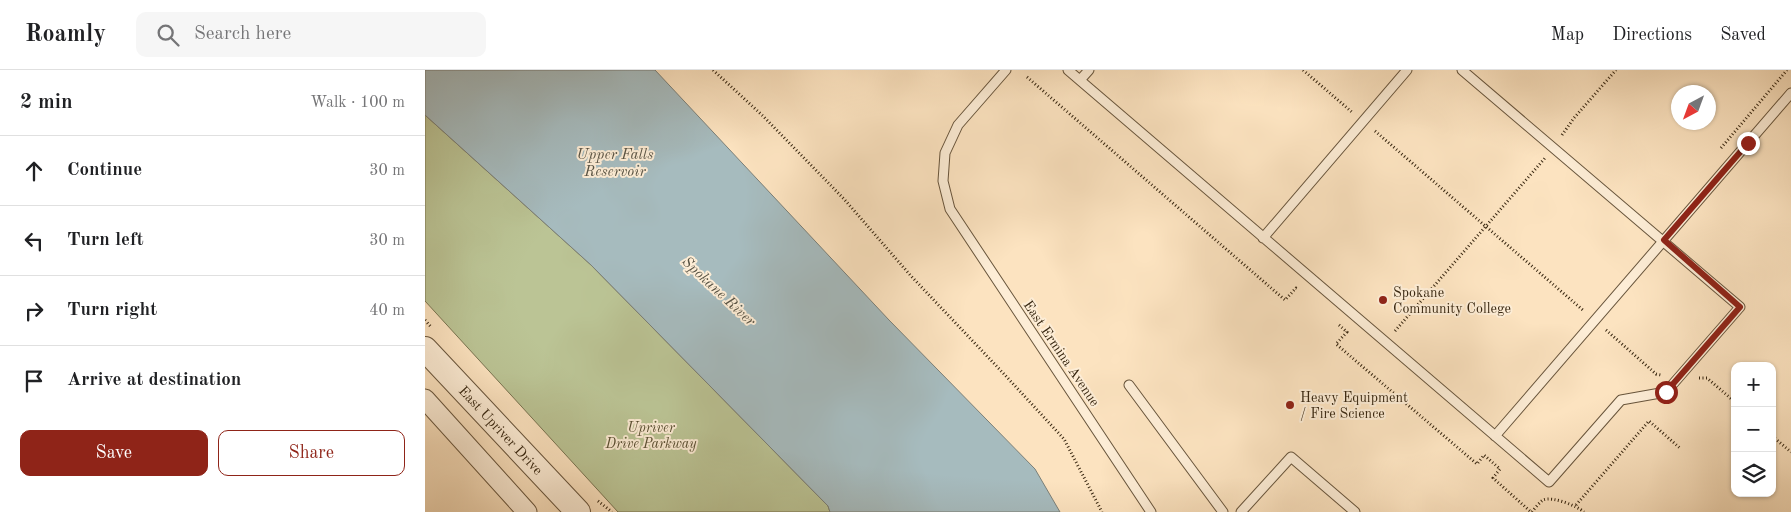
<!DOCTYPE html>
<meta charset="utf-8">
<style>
:root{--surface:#fff;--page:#f6f6f6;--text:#202124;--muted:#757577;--line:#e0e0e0;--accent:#8f2418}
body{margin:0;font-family:"Old Standard TT",serif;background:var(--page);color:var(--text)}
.controls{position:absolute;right:15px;bottom:15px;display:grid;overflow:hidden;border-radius:10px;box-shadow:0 1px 4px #0004}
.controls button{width:45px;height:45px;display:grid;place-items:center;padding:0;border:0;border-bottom:1px solid var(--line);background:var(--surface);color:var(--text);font:25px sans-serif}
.compass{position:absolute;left:1246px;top:15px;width:45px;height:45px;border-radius:50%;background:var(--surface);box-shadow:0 1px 4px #0004;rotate:221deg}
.stop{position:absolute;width:15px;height:15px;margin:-11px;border:4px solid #8f2418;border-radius:50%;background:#fff}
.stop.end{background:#8f2418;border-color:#fff;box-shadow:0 1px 5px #0008}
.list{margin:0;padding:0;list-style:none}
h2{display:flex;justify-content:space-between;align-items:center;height:65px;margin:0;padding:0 20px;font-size:21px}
h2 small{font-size:16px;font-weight:400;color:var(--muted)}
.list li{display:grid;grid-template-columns:32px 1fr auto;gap:15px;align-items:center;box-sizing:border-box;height:70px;padding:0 20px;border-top:1px solid var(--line)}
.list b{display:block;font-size:19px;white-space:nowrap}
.list em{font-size:16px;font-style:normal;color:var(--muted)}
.actions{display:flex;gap:10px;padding:15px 20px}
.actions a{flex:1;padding:11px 0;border:1px solid var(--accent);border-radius:10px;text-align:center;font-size:18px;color:var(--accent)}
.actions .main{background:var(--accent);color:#fff}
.icon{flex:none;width:28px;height:28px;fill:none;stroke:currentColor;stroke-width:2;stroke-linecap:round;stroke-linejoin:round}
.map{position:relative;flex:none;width:1366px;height:442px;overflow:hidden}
header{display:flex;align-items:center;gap:30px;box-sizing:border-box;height:70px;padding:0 25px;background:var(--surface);border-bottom:1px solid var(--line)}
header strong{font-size:24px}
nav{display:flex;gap:28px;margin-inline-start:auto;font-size:18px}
.search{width:350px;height:45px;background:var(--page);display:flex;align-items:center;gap:12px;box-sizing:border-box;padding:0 18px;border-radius:10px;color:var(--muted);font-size:19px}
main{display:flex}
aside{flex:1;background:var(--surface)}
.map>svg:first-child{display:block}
</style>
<header>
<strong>Roamly</strong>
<div class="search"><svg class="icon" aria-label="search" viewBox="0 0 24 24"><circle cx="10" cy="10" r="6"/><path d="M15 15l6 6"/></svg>Search here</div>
<nav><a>Map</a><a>Directions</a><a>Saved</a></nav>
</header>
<main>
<aside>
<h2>2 min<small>Walk · 100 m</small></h2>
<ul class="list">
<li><svg class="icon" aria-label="ahead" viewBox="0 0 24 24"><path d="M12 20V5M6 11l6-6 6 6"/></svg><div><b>Continue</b></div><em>30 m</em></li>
<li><svg class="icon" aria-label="left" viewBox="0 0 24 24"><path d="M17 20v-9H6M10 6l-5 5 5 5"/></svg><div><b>Turn left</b></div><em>30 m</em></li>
<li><svg class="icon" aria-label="right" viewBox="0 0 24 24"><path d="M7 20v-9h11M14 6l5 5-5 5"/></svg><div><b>Turn right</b></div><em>40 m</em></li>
<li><svg class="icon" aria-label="arrive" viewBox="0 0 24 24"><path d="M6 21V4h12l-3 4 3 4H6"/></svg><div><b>Arrive at destination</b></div></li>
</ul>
<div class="actions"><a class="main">Save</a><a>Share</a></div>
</aside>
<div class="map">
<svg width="1366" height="442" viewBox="0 0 1366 442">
<rect width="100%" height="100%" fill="#fce3c0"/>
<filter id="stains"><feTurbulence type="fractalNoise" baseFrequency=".004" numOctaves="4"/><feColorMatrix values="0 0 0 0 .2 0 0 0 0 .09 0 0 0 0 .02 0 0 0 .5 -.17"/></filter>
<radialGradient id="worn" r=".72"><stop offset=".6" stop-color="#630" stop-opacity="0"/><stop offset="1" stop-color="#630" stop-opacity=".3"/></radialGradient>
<path fill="#bbc495" stroke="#797552" d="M0,45L166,195L403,436L405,442H193L0,231Z"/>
<path fill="#a6bbbe" stroke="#7a7f78" d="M0,0H230L464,250L610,399L635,442H405L403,436L166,195L0,45Z"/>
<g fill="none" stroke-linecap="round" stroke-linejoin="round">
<defs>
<path id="service" d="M581,0L533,55L520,83L518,111L525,139L726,442
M643,0L1124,412L1196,330L1241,322L1315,237L1037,0
M655,10L664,0
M838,168L982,0
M704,315L798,442
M1070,366L1366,23
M816,442L866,387L930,442"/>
<path id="minor" d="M0,329L102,442"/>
<path id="tertiary" d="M0,279L153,442"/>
</defs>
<use href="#service" stroke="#68553c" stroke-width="11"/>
<use href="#minor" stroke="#68553c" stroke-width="21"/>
<use href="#tertiary" stroke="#68553c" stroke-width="26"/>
<path stroke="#372610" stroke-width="3" stroke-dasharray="1 2.5" stroke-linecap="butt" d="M288,0L338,46L419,129L486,206L579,304L639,369L677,442
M878,0L928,43
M602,7L860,230L871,218L873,219
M950,61L1159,241
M1137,65L1149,48L1191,0
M1296,78L1362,0
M0,250L6,257
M914,255L922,262L911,274L1052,394L1059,385L1075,399L1068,408L1106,442
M1181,260L1231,304L1236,305
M970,261L1120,88
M1274,308H1282L1310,332
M1347,366L1366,382
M173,431L187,442
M1151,435L1224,351L1256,379
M1107,442C1110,438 1114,433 1118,430C1128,426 1152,436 1159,442"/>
<use href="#service" stroke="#fdedd6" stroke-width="9"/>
<use href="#minor" stroke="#fdedd6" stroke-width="19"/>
<use href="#tertiary" stroke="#fdedd6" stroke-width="24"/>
</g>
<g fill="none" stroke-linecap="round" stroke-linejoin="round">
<path stroke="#8f2418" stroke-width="6" d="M1241,322L1315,237L1239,170L1323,73"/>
</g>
<g fill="#8f2418" stroke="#fdedd6" stroke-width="2">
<circle cx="958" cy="230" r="5"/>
<circle cx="865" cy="335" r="5"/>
</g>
<g text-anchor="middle" stroke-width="4" stroke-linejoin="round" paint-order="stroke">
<g font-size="14" fill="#372610" stroke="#fdedd6" text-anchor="start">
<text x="968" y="227">Spokane<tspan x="968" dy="16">Community College</tspan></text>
<text x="875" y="332">Heavy Equipment<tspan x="875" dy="16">/ Fire Science</tspan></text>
</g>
<g font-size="14" fill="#372610" stroke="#fdedd6">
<text transform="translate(637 283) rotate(56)" y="5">East Ermina Avenue</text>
<text transform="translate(76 360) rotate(47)" y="5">East Upriver Drive</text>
</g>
<g font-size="14" font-style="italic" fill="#584e31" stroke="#fdedd6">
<text x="226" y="362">Upriver<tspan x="226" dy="16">Drive Parkway</tspan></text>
</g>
<g font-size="15" font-style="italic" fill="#585344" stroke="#fdedd6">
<text x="190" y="89">Upper Falls<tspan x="190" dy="17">Reservoir</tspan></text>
<text transform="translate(294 221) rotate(43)" y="5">Spokane River</text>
</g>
</g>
<rect width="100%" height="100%" filter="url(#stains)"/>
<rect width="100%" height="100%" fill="url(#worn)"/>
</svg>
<div class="controls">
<button>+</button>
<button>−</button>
<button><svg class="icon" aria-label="layers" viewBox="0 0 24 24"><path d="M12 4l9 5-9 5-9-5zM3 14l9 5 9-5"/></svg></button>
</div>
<svg class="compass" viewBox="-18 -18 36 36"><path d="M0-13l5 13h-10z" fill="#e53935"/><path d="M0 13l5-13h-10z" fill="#757577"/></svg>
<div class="stop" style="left:1241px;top:322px"></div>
<div class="stop end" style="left:1323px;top:73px"></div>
</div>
</main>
